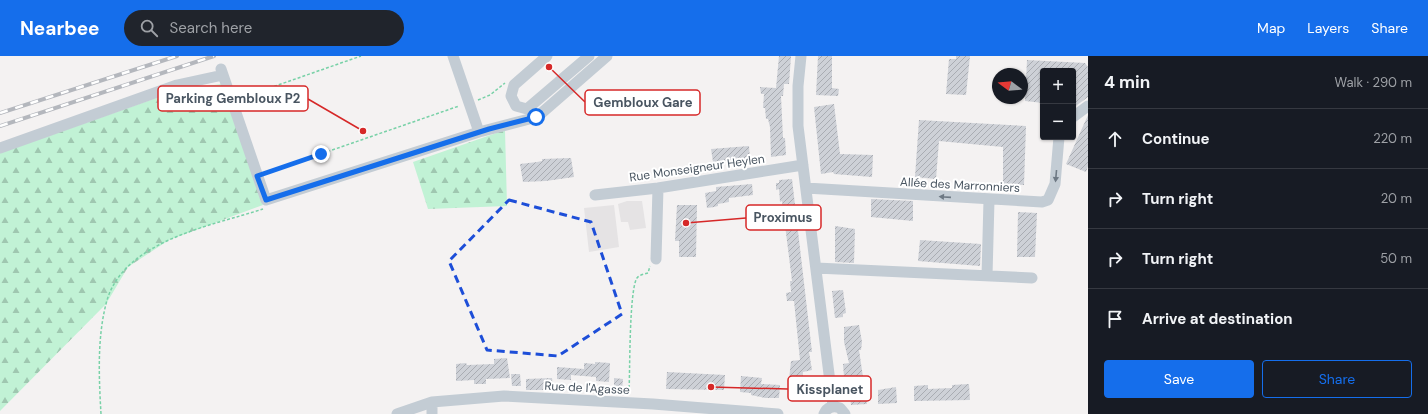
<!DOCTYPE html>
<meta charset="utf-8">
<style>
:root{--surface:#171b24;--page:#20242c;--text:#f1f3f6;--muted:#9ea1a6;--line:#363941;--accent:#156eeb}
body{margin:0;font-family:"DM Sans",sans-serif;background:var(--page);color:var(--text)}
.controls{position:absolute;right:12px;top:12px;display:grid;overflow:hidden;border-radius:4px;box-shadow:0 1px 3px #0004}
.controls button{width:36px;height:36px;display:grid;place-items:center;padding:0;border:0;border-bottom:1px solid var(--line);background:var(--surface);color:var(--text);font:20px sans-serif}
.compass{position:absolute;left:992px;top:12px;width:36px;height:36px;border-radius:50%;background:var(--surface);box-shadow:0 1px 3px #0004;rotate:286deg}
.stop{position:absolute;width:12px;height:12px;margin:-9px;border:3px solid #156eeb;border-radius:50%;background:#fff}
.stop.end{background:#156eeb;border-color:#fff;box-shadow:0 1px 4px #0008}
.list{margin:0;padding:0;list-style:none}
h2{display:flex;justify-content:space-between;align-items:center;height:52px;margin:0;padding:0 16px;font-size:17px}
h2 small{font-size:13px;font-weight:400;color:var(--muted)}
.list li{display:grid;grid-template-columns:26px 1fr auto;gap:12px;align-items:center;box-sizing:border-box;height:60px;padding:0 16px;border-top:1px solid var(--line)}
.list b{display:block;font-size:15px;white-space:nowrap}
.list em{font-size:13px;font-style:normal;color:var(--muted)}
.actions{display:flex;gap:8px;padding:12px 16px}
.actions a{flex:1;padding:9px 0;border:1px solid var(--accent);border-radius:4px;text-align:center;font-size:14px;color:var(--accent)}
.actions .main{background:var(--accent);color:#fff}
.icon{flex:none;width:22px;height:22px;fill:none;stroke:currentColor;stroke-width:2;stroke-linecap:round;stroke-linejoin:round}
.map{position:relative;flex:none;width:1088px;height:358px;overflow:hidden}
header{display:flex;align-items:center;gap:24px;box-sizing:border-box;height:56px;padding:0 20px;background:var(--accent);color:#fff}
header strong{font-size:19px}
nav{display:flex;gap:22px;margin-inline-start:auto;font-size:14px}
.search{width:280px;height:36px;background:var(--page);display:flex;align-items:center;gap:10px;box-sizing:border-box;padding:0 14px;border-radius:22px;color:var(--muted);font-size:15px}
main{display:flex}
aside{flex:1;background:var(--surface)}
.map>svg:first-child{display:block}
</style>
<header>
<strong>Nearbee</strong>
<div class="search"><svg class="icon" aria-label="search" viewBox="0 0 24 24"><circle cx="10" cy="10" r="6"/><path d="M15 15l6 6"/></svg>Search here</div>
<nav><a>Map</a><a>Layers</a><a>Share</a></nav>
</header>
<main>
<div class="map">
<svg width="1088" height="358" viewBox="0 0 1088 358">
<defs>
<pattern id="forest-firs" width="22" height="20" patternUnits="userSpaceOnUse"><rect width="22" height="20" fill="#c1f2d5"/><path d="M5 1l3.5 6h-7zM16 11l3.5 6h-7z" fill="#9fc7b0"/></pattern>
<pattern id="building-hatch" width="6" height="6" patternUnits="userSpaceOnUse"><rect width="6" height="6" fill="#ced1d7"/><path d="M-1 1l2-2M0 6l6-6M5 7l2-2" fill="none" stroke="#a9acb2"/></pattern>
</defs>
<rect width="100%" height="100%" fill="#f4f2f2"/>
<path fill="#e5e3e4" d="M627,145H642L646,172L630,174L628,166H621L618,148Z
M614,149L619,191L589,196L584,152Z"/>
<path fill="url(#forest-firs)" d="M221,28L263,149L169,184L128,211L106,248L0,355V97L179,34Z
M505,74L507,150L428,153L413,106Z"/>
<path fill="url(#building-hatch)" d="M779,0H791L789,28H784L783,40H781L783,82H785L786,99L771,101L770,71L768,63H766L765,52H763L764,38H761L760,31L776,32Z
M818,0H832V32L839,33L838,40L816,39Z
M956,0H970L966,39L946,38L949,3H956Z
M1027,4L1085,7L1088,11V41L1073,52V15H1043V47L1025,45Z
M834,48L840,98L873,99L872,121L834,118L833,116L821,118L814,51Z
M1088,59V110L1086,116L1066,108Z
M919,64L1026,70L1024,129L1003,128V91L939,85L936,123L915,121Z
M749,90L750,103L713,106L711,93Z
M571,102L574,121L546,125L523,126L520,108L537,106L542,105V103Z
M792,123L812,296H809L812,314L803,316L802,333L788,332L791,305L800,304L794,245H787L786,237L791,236L790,225H792L782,145L780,146L779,133L776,134V127H779V124Z
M752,128L753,139L729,142V146L718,148V150L714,151L707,152L705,137L716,135V131Z
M871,143L913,145V165L871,161Z
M677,149H697L696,201H679V185H675Z
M1018,156L1037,157L1035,201H1017Z
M835,170L855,173L854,207L835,206Z
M920,184L981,188L980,210L918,205Z
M843,234L846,257L843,258V261L835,262L832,235Z
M859,269L862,286L861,294H859L867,348L851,349L848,320L844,321L843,308L849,307L844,286V271Z
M507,302L510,322L486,323V328H474V324L456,325V308L466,307L467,309L494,308V303Z
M595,306L610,307L609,326L596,325V321L571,319V324L557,323V311L584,313V307L595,308Z
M667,316L725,319L724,334L666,333Z
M511,318H520L521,330H512Z
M741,320L762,322L761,328L780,329L779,342H765L751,339V337L740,336Z
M552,322L553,334H526V323Z
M614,322L623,323L622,334H614Z
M969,328L970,344L914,345V330L928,329V333L952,332V329Z
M896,331L897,347L878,348V334Z"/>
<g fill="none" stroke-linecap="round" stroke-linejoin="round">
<path stroke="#78d1a7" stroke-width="1.5" stroke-dasharray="3 2" stroke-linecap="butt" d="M241,42L361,0
M478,44L490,39L505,27
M266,117L459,50
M629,337C630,318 629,234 637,222C639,219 644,218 648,217L650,210
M101,358C99,323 97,283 106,248C121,185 211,170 263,153"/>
<path stroke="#c3ccd4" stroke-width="11" d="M547,0L514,29L511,40L516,50L527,53L589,0
M801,0L798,30V70L833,350
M221,13L266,144L479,76L453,0
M1073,61L1088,50
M479,76L537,61L607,0
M0,92L177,29L223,19
M806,132L1042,146L1048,144L1055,128L1059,81
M595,139L658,132L803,109
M656,203L658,132
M816,212L1032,222
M987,220L989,144
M432,346V358
M397,358L432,346L504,340L653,348L778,358
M824,358C827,351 833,349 840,352L845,358"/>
<defs>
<path id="rail" d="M0,57L177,0
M0,70L214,0"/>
</defs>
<use href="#rail" stroke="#b4b7bd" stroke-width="4"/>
<use href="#rail" stroke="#fff" stroke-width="2.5" stroke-dasharray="8" stroke-linecap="butt"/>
</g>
<defs><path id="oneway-solid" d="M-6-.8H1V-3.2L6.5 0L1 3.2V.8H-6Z"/></defs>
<g fill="#6e7984">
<use href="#oneway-solid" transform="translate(1056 120) rotate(95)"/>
<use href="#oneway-solid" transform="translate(945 141) rotate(-176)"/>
</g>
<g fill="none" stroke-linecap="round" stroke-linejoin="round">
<path stroke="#156eeb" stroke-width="5" d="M321,98L257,120L266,144L489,73L536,61"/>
</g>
<path fill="none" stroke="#1d4ed8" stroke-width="3" stroke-dasharray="8 5" stroke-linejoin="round" d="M509,144L591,166L622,258L558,300L487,294L449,205Z"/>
<g text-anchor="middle" stroke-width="4" stroke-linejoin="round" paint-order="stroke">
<g font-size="12" fill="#495561" stroke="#fff">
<text transform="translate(697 112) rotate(-8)" y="4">Rue Monseigneur Heylen</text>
<text transform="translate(960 129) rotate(3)" y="4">Allée des Marronniers</text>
<text transform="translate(587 332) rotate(3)" y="4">Rue de l'Agasse</text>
</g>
</g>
<path fill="none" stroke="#d62828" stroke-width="1.5" d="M363 75L308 43M549 11L585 46M686 167L746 162M711 331L788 333"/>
<g fill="#d62828" stroke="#fff" stroke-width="1.5">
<circle cx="363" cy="75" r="4"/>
<circle cx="549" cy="11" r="4"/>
<circle cx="686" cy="167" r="4"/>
<circle cx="711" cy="331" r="4"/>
</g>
<g fill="#fff" stroke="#d62828" stroke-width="1.5">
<rect x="158" y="30" width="150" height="25" rx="4"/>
<rect x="585" y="34" width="115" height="25" rx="4"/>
<rect x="746" y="149" width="75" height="25" rx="4"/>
<rect x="788" y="320" width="83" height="25" rx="4"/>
</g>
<g font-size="13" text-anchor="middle" font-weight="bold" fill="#495561">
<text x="233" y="47">Parking Gembloux P2</text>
<text x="643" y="51">Gembloux Gare</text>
<text x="783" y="166">Proximus</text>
<text x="830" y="338">Kissplanet</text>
</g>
</svg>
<div class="controls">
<button>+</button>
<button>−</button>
</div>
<svg class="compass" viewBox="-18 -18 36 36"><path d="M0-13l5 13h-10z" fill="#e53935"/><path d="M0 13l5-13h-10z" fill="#9ea1a6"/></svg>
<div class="stop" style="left:536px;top:61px"></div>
<div class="stop end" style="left:321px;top:98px"></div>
</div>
<aside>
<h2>4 min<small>Walk · 290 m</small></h2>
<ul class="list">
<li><svg class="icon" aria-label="ahead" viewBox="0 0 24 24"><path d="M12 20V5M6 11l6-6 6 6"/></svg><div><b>Continue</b></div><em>220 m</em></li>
<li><svg class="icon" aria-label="right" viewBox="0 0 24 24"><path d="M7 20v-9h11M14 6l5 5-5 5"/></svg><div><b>Turn right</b></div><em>20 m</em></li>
<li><svg class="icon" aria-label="right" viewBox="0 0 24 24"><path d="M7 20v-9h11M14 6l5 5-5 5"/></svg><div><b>Turn right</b></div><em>50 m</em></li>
<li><svg class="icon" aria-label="arrive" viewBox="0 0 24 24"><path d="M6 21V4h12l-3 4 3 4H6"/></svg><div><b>Arrive at destination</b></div></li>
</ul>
<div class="actions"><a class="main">Save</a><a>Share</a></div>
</aside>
</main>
